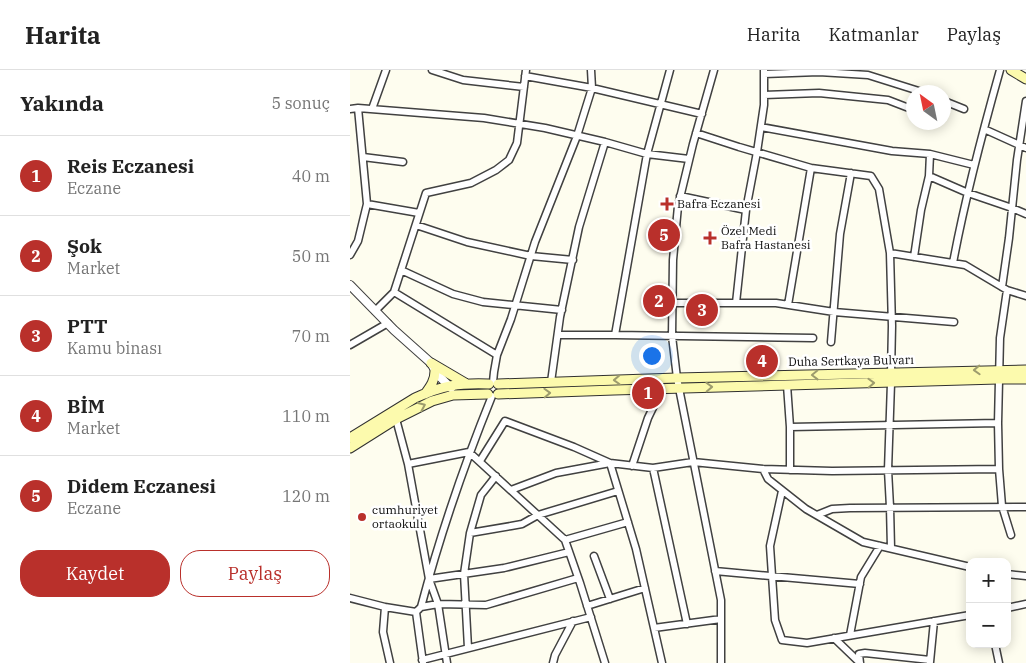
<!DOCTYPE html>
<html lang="tr">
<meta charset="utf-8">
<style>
:root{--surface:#fff;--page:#f2f2f2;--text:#222;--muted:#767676;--line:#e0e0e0;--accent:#b9302b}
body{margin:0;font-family:"IBM Plex Serif",serif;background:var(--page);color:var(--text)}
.controls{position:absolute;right:15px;bottom:15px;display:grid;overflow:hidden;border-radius:10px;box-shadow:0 2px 12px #0003}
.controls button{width:45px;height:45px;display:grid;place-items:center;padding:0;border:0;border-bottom:1px solid var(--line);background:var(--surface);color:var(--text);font:25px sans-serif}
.compass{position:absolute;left:556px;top:15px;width:45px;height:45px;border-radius:50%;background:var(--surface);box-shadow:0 2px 12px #0003;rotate:327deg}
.you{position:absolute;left:301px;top:285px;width:18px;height:18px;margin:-12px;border:4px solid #fff;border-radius:50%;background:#1a73e8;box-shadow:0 0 0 8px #1a73e833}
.badge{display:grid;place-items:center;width:32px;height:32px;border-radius:50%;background:var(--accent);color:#fff;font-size:16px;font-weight:700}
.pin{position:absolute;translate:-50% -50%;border:2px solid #fff;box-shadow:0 1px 5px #0006}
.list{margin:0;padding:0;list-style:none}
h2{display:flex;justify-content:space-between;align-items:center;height:65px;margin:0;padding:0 20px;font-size:21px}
h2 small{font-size:16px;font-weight:400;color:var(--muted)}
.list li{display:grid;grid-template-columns:32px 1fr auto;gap:15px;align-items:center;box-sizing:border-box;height:80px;padding:0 20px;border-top:1px solid var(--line)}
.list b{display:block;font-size:19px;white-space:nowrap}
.list p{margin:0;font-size:16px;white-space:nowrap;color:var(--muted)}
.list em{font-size:16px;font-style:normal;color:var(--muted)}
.actions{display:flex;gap:10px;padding:15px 20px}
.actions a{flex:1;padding:11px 0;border:1px solid var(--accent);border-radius:20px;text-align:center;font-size:18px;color:var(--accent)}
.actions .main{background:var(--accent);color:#fff}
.map{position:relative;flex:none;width:676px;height:593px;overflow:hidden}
header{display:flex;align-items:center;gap:30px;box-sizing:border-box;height:70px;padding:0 25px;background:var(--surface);border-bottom:1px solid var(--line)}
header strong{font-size:24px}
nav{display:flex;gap:28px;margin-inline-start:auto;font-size:18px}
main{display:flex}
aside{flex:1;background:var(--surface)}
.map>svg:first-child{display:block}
</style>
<header>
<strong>Harita</strong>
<nav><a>Harita</a><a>Katmanlar</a><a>Paylaş</a></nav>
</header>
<main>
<aside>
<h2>Yakında<small>5 sonuç</small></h2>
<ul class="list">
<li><span class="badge">1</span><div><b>Reis Eczanesi</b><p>Eczane</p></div><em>40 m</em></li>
<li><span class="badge">2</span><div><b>Şok</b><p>Market</p></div><em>50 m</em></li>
<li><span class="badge">3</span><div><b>PTT</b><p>Kamu binası</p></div><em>70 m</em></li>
<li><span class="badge">4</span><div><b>BİM</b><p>Market</p></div><em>110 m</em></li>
<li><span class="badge">5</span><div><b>Didem Eczanesi</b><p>Eczane</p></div><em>120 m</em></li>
</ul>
<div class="actions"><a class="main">Kaydet</a><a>Paylaş</a></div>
</aside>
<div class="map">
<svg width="676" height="593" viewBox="0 0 676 593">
<rect width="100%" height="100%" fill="#fefdef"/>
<path fill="#cee8ba" d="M536,307V309L340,314V312Z
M317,312V314L155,321V319Z"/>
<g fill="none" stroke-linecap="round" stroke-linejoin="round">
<defs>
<path id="minor" d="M82,0L113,10L174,17
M364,0L343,74L328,136L323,190L322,266L327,308L371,530V593
M414,4L469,2L518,5L572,22
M175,6L242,18L352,44
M414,25L469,23L538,30L564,40
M594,31L614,39
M0,39L8,38L134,48L195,58L255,72L297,84L339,89
M22,39L36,0
M411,57L542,81L580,84L624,95
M634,59L676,78
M346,63L389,77L461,98L521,106L529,119L540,183L542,256L541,303
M580,84L579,106L618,123L662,138L676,144
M13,87L53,92
M330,126L396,140
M17,134L69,143
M66,155L117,172L181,186L223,190
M540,183L615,195L657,220L676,226
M0,185L8,171L17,134L8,38
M564,187L571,140L579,106
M603,193C615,128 632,64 650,0
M51,200L103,224L133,232L212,240
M652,217L659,168L667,90L676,31
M657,220L650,268L648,353L649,399L652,436L661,465
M44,222L147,285
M322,233H426L484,242L604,252
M386,233L396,140L407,82L414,35V0
M438,235L461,98
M25,241L44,222L76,123L121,113L146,100L159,90L167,73L176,0
M208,265H265L463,268
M265,265L297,84L320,0
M481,272L490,164L501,103
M0,275L38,253
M143,312L144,302L147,285L161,249L185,172L227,66L242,18L241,0
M201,312L210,247L229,157L255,72
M437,315L440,357V400
M46,349L58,394L79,509L88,534L97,593
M440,357L648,353
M130,391L155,351L224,377L260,393L286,479L312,593
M58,394L119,382L215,470L230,513L255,593
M282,396L298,348L312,319
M303,398L337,554
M413,399L418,409L456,439L513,472L620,497
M161,420L206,403L260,393L303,398L343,392L413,399L482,401L649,399
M432,421L420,476L425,550L432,570L457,573L620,545
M467,445L482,439L500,438L676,437
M120,463L161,456L172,454L188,445L268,421
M215,470L278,452
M541,478L540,437L538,400L541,313
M244,486L260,529
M365,501L510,514
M657,504L676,506
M79,509L154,498L219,482
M0,528L35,537L66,542L71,537C90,465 114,395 142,326
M237,536L295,518
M35,537L33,562L40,593
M71,537L88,534L136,535L228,508
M657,538L676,534
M66,542L73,593
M304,558L371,549
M500,565L511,507L530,476
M484,568L510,593
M645,574L649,593
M118,578L114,504L120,463L131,425L146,406
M72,590L241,547
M580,592L584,551
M203,593L205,585L223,551
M510,593L509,584L515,583L580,590"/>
<path id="tertiary" d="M0,215L44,260L81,293L88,305L101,318"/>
<path id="secondary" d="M661,0L676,9
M81,293L115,313
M148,314L327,308L676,300
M75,324C81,316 85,310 85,301
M148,324L264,320L648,309H676
M0,368L65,328C93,315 109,313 139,314
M0,378L46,349L82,331L103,325L138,324"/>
</defs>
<use href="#minor" stroke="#414141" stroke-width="9"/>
<use href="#tertiary" stroke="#414141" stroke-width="10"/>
<use href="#secondary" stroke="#303030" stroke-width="11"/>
<use href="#minor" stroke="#fff" stroke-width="6"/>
<use href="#tertiary" stroke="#fff" stroke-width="8"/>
<use href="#secondary" stroke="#fcfaad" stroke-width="9"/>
</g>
<defs><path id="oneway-chevron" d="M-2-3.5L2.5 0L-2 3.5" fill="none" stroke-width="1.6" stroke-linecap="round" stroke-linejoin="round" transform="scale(1.25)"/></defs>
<g stroke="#9d9c6d">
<use href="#oneway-chevron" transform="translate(627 300) rotate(178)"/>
<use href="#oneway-chevron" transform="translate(465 305) rotate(179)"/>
<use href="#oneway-chevron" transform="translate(267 310) rotate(178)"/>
<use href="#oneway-chevron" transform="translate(521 313) rotate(-2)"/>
<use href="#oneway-chevron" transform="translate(359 317) rotate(-2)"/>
<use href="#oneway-chevron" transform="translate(197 323) rotate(-2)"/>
<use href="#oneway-chevron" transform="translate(72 336) rotate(-24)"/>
</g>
<g fill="#b9302b" stroke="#fff" stroke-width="2">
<path d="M314.5 126.5h5v5h5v5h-5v5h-5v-5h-5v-5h5z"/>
<path d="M357.5 160.5h5v5h5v5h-5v5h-5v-5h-5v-5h5z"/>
<circle cx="12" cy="447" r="5"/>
</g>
<g text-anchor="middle" stroke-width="5" stroke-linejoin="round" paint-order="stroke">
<g font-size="12" fill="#0e0e0e" stroke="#fff" text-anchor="start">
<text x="327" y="138">Bafra Eczanesi</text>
<text x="371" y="165">Özel Medi<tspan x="371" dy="14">Bafra Hastanesi</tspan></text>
<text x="22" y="444">cumhuriyet<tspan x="22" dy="14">ortaokulu</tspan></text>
</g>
<g font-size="12" fill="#0e0e0e" stroke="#fff">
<text transform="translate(501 291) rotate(-1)" y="4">Duha Sertkaya Bulvarı</text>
</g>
</g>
</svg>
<div class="controls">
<button>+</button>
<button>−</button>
</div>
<svg class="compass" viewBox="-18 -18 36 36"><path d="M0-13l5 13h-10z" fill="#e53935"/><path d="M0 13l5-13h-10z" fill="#767676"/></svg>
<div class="you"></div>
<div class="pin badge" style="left:298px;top:323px">1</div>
<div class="pin badge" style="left:309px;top:231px">2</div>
<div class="pin badge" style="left:352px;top:240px">3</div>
<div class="pin badge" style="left:412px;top:291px">4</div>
<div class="pin badge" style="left:314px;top:165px">5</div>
</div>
</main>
